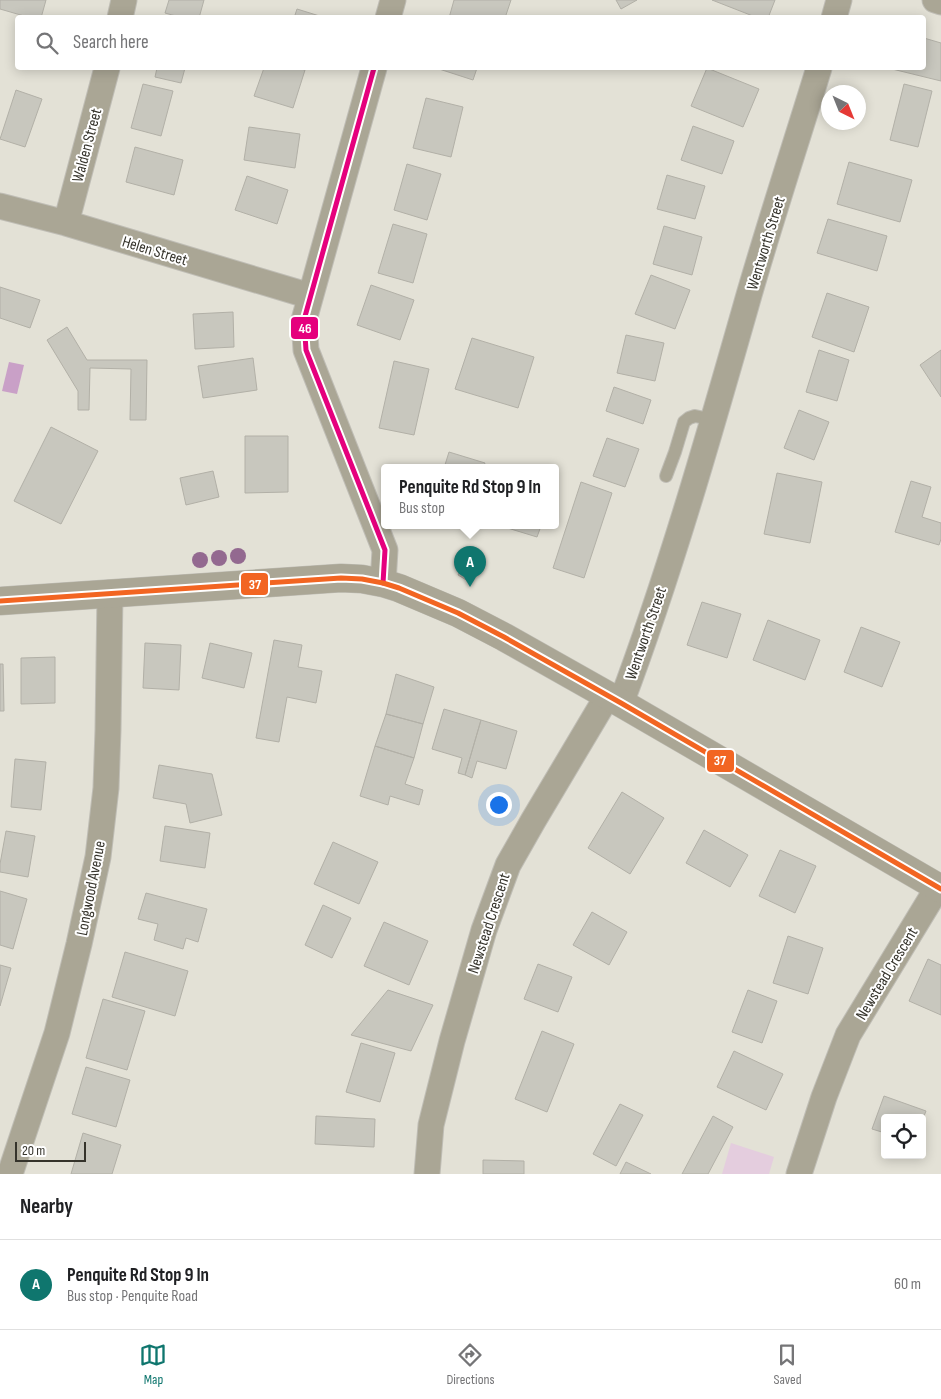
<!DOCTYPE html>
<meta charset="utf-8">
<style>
:root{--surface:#fff;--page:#f6f6f6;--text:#202124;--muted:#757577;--line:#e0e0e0;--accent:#0f766e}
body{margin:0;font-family:"Sofia Sans Condensed",sans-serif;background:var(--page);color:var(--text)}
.controls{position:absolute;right:15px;bottom:15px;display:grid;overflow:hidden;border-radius:5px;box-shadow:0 2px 12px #0003}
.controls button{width:45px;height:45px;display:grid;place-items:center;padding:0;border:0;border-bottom:1px solid var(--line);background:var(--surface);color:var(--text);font:25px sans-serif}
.compass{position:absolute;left:821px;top:85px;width:45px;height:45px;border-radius:50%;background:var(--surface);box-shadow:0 2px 12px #0003;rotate:137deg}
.scale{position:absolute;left:15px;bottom:12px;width:71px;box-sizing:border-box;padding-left:5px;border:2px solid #35332b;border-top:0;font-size:14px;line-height:18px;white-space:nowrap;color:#35332b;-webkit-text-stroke:4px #fff;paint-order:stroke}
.you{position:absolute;left:498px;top:804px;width:18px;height:18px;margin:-12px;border:4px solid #fff;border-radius:50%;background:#1a73e8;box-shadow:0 0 0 8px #1a73e833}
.badge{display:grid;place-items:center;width:32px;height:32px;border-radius:50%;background:var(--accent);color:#fff;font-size:16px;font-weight:700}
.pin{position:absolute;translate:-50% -41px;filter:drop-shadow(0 1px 2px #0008)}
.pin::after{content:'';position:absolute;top:26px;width:18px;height:15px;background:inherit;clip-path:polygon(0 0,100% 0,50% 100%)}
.popup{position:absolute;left:381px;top:464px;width:178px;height:65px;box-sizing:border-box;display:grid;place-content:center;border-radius:5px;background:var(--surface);filter:drop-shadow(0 1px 4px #0005);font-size:16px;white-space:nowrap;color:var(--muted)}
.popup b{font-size:19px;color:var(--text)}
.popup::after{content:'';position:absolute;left:50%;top:100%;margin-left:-10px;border:10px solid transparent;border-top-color:var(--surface)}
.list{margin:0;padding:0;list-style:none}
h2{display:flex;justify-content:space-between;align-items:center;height:65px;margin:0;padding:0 20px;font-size:21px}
h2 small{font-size:16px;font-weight:400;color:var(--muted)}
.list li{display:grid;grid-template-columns:32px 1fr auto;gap:15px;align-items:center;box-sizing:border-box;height:90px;padding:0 20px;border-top:1px solid var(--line)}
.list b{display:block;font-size:19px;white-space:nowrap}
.list p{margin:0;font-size:16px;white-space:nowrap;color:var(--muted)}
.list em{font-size:16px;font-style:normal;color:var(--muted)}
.icon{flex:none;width:28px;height:28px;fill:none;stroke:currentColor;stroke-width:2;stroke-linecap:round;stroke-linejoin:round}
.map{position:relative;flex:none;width:941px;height:1174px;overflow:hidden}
.search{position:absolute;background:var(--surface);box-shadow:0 2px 12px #0003;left:15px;right:15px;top:15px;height:55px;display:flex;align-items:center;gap:12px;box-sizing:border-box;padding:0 18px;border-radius:5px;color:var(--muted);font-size:19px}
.sheet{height:155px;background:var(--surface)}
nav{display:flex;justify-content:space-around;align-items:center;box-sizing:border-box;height:70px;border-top:1px solid var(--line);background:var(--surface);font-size:14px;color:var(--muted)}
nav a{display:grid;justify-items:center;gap:2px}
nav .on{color:var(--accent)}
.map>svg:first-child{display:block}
</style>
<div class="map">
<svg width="941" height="1174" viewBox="0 0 941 1174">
<rect width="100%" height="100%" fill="#e3e1d6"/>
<path fill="#e4cdde" d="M731,1143L774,1157L769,1174H722Z"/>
<path fill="#c9a0c7" d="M9,362L24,365L17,394L2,391Z"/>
<path fill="#c8c7be" stroke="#b2b0a7" d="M0,0H46L41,18H31L0,9Z
M169,0H204L199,18H183L165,13Z
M454,0H511L505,18H449Z
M616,0H637L621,9Z
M712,0H775L768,18H758Z
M297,9L326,18H294Z
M924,38L941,43V81L888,68H924Z
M157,68H185L181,83L155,77Z
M264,68H295L305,70L293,108L254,96Z
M436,68H477L473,80Z
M707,68L759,89L743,127L691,106Z
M143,84L173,91L161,136L131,128Z
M904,84L932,91L918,147L890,140Z
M16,90L42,99L25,147L0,139Z
M426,98L463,107L451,157L413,148Z
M693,126L734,141L722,174L681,160Z
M249,127L300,134L295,168L244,160Z
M135,147L183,160L174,195L126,182Z
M849,162L912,180L900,222L837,204Z
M407,164L441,174L427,220L394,210Z
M667,175L705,186L695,219L657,209Z
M247,176L288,190L277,224L235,210Z
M828,219L887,236L877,271L817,253Z
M393,224L427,234L413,283L378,273Z
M664,226L702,237L692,275L653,264Z
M651,275L690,290L675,329L635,314Z
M371,285L414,300L400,340L357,325Z
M0,287L40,300L30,328L0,318Z
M827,293L869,307L854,352L812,337Z
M233,312L234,347L195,349L193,314Z
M67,327L87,360H147L146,420H130L131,369L90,368L89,410H78V391L47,340Z
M626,335L664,343L655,381L617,373Z
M472,338L534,357L518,408L455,389Z
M819,350L849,360L837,401L806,392Z
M941,350V397L920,365Z
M253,358L257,390L203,398L198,366Z
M394,361L429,369L414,435L379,428Z
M614,387L651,400L643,424L606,411Z
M799,410L829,422L814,460L784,448Z
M51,427L98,451L61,524L14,501Z
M245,436H288V492L245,493Z
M607,438L639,449L625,487L593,476Z
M449,452L485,463L483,468H444Z
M213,471L219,497L186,505L180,478Z
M777,473L822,482L810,543L764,534Z
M911,481L931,487L922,517L941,523V539L939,545L895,532Z
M581,482L612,493L584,578L553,568Z
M501,526H541L537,537Z
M460,571L471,576L468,581L458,575Z
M702,602L741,614L727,658L687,645Z
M768,620L820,640L805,680L753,660Z
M861,627L900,642L882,687L844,672Z
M274,640L302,645L298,667L322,671L316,703L287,697L279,742L256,738Z
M145,643L181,645L179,690L143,688Z
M210,643L252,653L244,688L202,678Z
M55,657V703L21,704V658Z
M0,664H3L4,711H0Z
M396,674L434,687L423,724L386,714Z
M444,709L481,720L465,775L458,773L462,758L432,749Z
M386,714L423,724L414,758L375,746Z
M481,720L517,731L506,769L477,761L472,778L465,775Z
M375,746L414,758L405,784L423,790L419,805L390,796L388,805L360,796Z
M15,759L46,762L41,810L11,807Z
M159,765L212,774L222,815L190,823L186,804L153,798Z
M622,792L664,818L630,874L588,848Z
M165,826L210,833L205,868L160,861Z
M704,830L748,855L730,887L686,863Z
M6,831L35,836L28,877L0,872V864Z
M333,842L378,862L359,904L314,884Z
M780,850L816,866L795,913L759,896Z
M0,891L27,899L13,949L0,945Z
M146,893L207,909L198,942L186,938L183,949L154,940L158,924L138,919Z
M323,905L351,918L332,958L305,945Z
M592,912L627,932L609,965L573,945Z
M384,922L428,941L409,985L364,966Z
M788,936L823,948L808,994L773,983Z
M125,952L188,971L175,1016L112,997Z
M928,959L941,965V1015L909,1001Z
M538,964L572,977L558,1012L524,999Z
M0,965L11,968L0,1006Z
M388,990L433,1005L411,1051L351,1035Z
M748,990L777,1001L762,1043L732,1032Z
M103,999L145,1011L127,1070L86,1058Z
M542,1031L574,1044L547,1112L515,1099Z
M361,1043L395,1053L380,1102L346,1092Z
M734,1051L783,1074L766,1110L717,1087Z
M86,1067L130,1080L116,1127L72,1114Z
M884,1096L926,1111L922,1121V1118H885V1133L872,1129Z
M620,1104L643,1115L616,1166L593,1154Z
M316,1116L375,1119L374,1147L315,1144Z
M713,1116L733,1127L708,1174H682Z
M83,1133L121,1145L112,1174H71Z
M483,1160L524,1161V1174H483Z
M626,1162L651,1174H620Z"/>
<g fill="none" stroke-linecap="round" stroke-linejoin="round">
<defs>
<path id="service" d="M666,476L675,452L684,422L689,418L695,416L714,420"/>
<path id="minor" d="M935,0L941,2
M120,18L124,0
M388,18L393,0
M834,18L839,0
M374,68L304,320L306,350L385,550L383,583
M0,206L66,223L310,296
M66,223L107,68
M621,703C671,570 710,432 749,295C771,219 796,143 819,68
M10,1174L57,1033L79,944L98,857L106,788L108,730L110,593
M427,1174L431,1125L452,1041L484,930L508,865L533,821L608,695
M799,1174L824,1097L848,1035L938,887"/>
<path id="tertiary" d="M0,601L341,578L362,579L383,583L399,588L458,613L504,637L621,703L941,889"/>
</defs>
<use href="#service" stroke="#bfbdb5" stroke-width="14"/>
<use href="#minor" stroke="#bfbdb5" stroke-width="27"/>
<use href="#tertiary" stroke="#bfbdb5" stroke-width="29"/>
<use href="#service" stroke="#aaa695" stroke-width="12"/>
<use href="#minor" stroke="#aaa695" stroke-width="25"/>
<use href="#tertiary" stroke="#aaa695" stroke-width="28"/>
<defs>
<path id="bus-1" d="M374,68L304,320L306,350L385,550L383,583"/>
<path id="bus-2" d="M0,601L341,578L362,579L383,583L399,588L458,613L504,637L621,703L941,889"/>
</defs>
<use href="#bus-1" stroke="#fff" stroke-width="9"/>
<use href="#bus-2" stroke="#fff" stroke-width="9"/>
<use href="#bus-1" stroke="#e5007d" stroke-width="5"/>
<use href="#bus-2" stroke="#f26522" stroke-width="5"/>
</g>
<g fill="#936990">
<circle cx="238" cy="556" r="8"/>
<circle cx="219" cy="558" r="8"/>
<circle cx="200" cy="560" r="8"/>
</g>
<g text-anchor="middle" stroke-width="4" stroke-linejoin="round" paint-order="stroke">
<g font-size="16" fill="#35332b" stroke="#fff">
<text transform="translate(86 145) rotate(-75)" y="6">Walden Street</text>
<text transform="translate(765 243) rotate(-73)" y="6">Wentworth Street</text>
<text transform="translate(155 250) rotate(17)" y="6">Helen Street</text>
<text transform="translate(645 633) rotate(-71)" y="6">Wentworth Street</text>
<text transform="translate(90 888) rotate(-79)" y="6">Longwood Avenue</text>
<text transform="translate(488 923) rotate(-72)" y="6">Newstead Crescent</text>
<text transform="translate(886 973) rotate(-59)" y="6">Newstead Crescent</text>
</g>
</g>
<g stroke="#fff" stroke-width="2">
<rect x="290" y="316" width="29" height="24" rx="5" fill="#e5007d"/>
<rect x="240" y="572" width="29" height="24" rx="5" fill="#f26522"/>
<rect x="706" y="749" width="29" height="24" rx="5" fill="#f26522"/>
</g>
<g font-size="14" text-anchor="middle" font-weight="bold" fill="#fff">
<text x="305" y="333">46</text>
<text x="255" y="589">37</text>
<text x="720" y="765">37</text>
</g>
</svg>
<div class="controls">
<button><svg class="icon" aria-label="locate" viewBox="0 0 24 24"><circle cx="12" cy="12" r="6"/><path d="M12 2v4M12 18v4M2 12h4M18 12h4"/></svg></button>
</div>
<svg class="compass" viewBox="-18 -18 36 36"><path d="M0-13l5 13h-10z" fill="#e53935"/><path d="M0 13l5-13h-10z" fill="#757577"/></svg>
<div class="scale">20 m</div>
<div class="you"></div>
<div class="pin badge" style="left:470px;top:587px">A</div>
<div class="popup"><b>Penquite Rd Stop 9 In</b>Bus stop</div>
<div class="search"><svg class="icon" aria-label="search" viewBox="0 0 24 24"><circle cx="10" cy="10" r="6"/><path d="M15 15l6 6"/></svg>Search here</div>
</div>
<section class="sheet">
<h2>Nearby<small></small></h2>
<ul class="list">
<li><span class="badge">A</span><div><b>Penquite Rd Stop 9 In</b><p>Bus stop · Penquite Road</p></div><em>60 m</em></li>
</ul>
</section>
<nav>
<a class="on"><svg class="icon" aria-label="map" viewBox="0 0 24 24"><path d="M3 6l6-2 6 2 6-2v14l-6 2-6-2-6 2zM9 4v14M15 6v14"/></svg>Map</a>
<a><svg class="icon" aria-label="directions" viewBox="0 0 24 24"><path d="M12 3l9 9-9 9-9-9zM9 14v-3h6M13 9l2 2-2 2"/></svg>Directions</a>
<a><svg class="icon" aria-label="saved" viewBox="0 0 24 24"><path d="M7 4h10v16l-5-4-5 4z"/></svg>Saved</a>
</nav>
